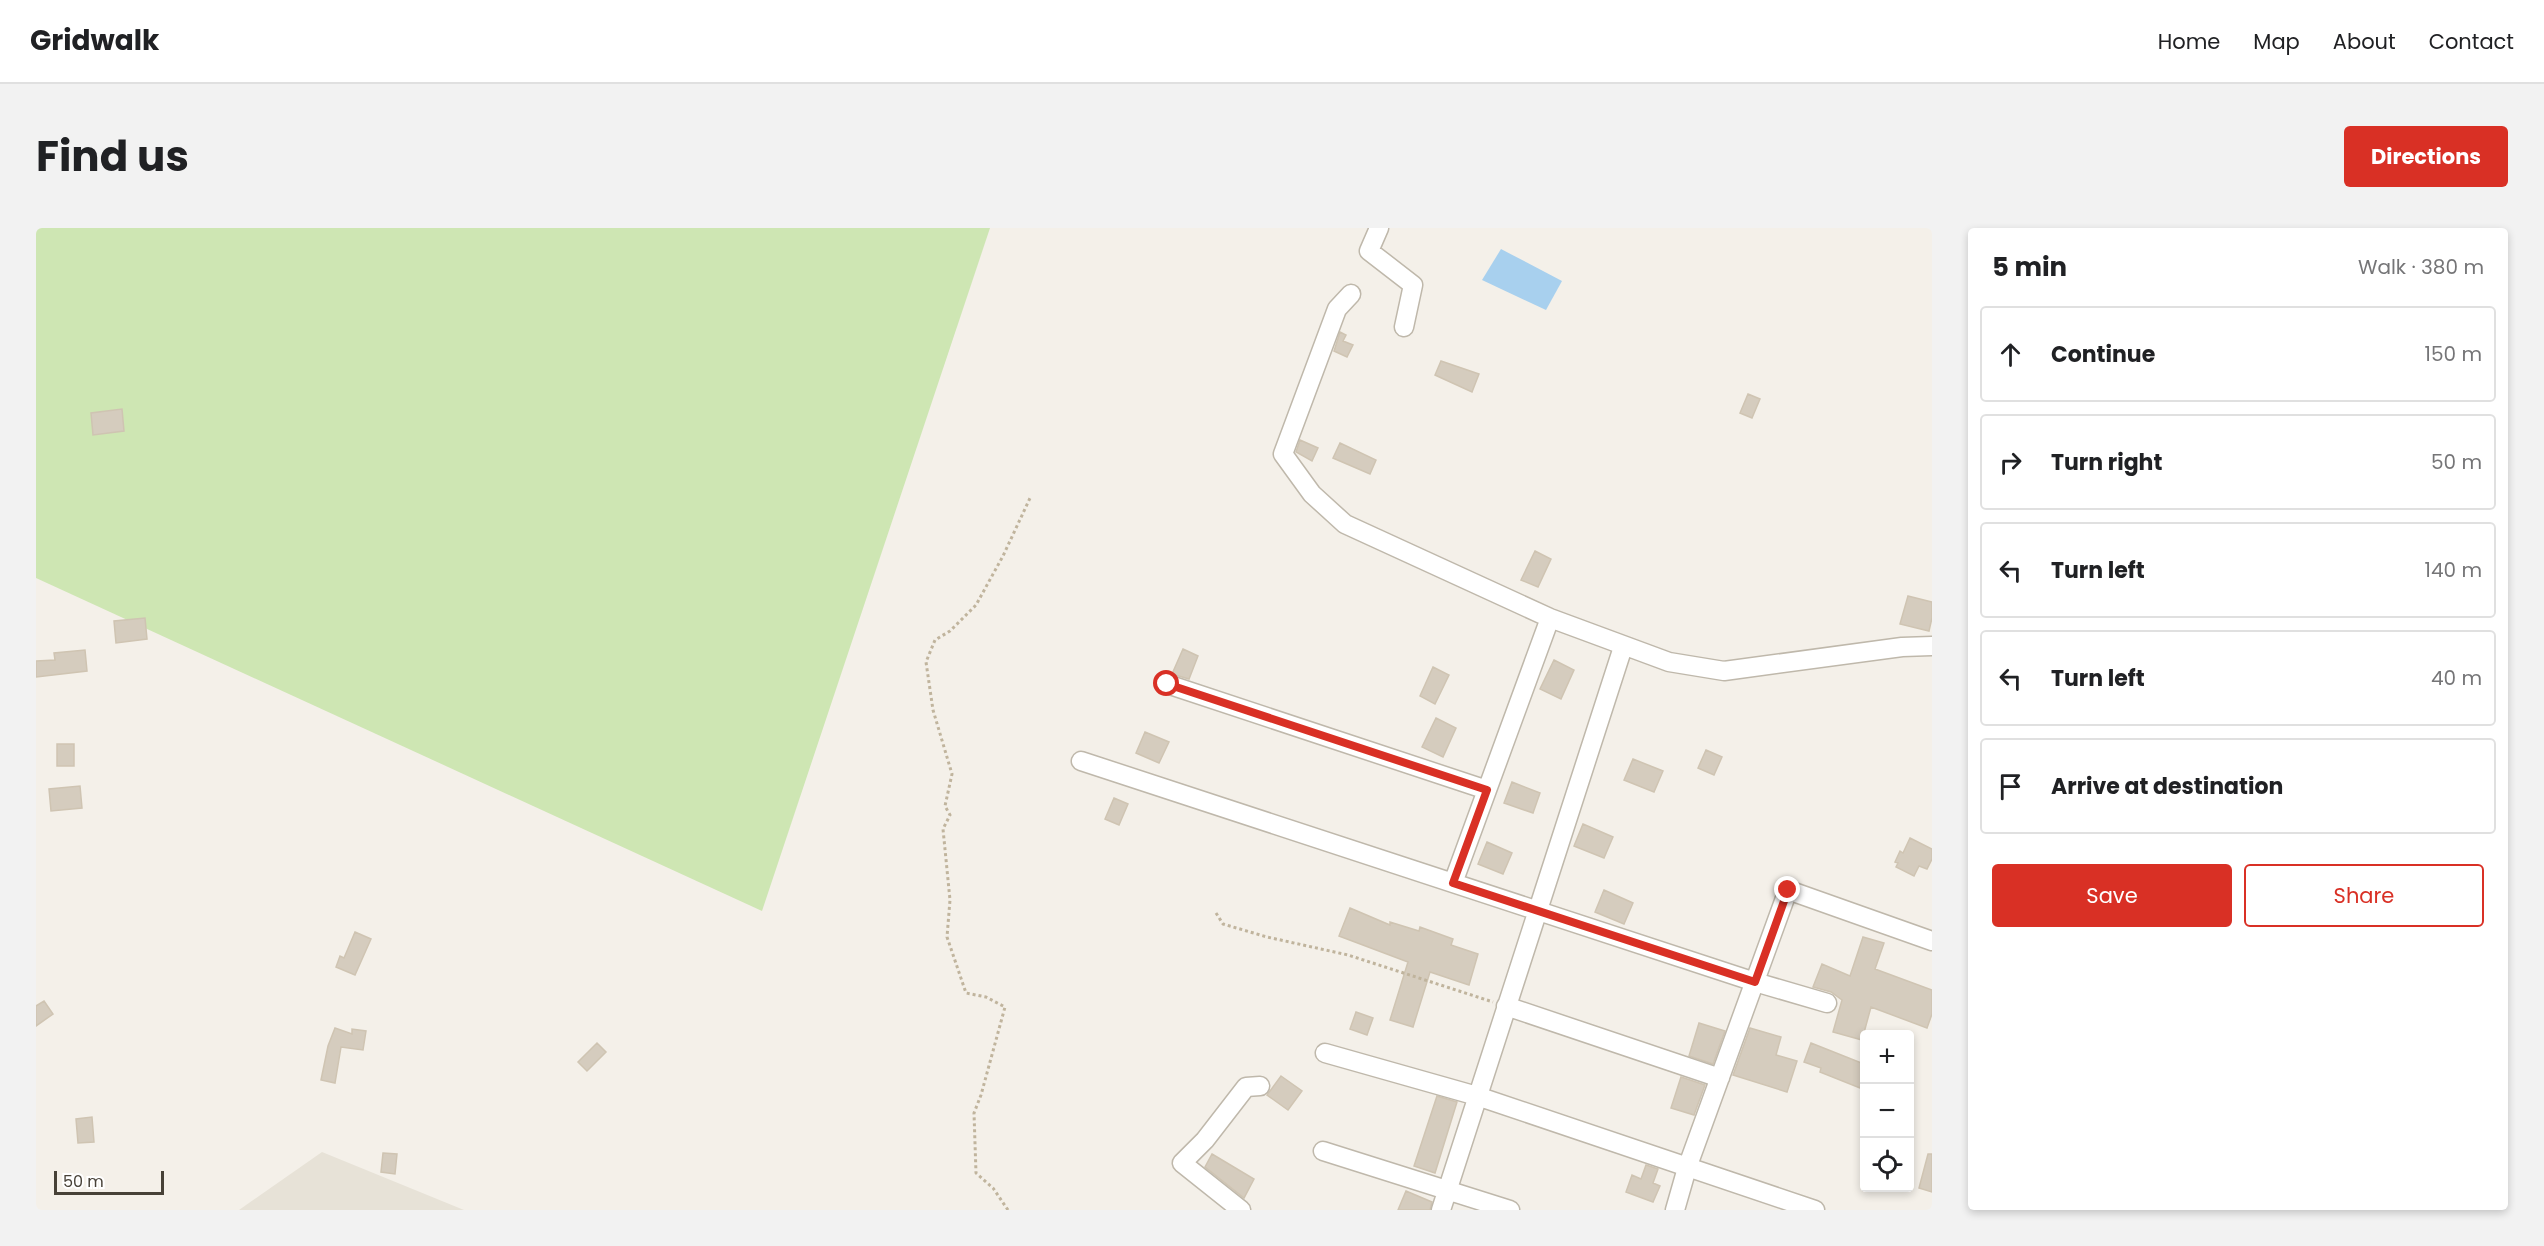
<!DOCTYPE html>
<meta charset="utf-8">
<style>
:root{--surface:#fff;--page:#f2f2f2;--text:#202124;--muted:#757577;--line:#e0e0e0;--accent:#d93025}
body{margin:0;font-family:Poppins,sans-serif;background:var(--page);color:var(--text)}
.controls{position:absolute;right:18px;bottom:18px;display:grid;overflow:hidden;border-radius:6px;box-shadow:0 3px 9px #0003}
.controls button{width:54px;height:54px;display:grid;place-items:center;padding:0;border:0;border-bottom:2px solid var(--line);background:var(--surface);color:var(--text);font:30px sans-serif}
.scale{position:absolute;left:18px;bottom:15px;width:110px;box-sizing:border-box;padding-left:6px;border:3px solid #474137;border-top:0;font-size:16px;line-height:21px;white-space:nowrap;color:#474137;-webkit-text-stroke:4px #fff;paint-order:stroke}
.stop{position:absolute;width:18px;height:18px;margin:-14px;border:4px solid #d93025;border-radius:50%;background:#fff}
.stop.end{background:#d93025;border-color:#fff;box-shadow:0 2px 6px #0008}
.list{margin:0;padding:0;list-style:none}
h2{display:flex;justify-content:space-between;align-items:center;height:78px;margin:0;padding:0 24px;font-size:26px}
h2 small{font-size:20px;font-weight:400;color:var(--muted)}
.list li{display:grid;grid-template-columns:39px 1fr auto;gap:18px;align-items:center;box-sizing:border-box;height:96px;margin:0 12px 12px;padding:0 12px;border:2px solid var(--line);border-radius:6px}
.list b{display:block;font-size:22px;white-space:nowrap}
.list em{font-size:20px;font-style:normal;color:var(--muted)}
.actions{display:flex;gap:12px;padding:18px 24px}
.actions a{flex:1;padding:14px 0;border:2px solid var(--accent);border-radius:6px;text-align:center;font-size:21px;color:var(--accent)}
.actions .main{background:var(--accent);color:#fff}
.icon{flex:none;width:33px;height:33px;fill:none;stroke:currentColor;stroke-width:2;stroke-linecap:round;stroke-linejoin:round}
.map{position:relative;flex:none;width:1896px;height:982px;overflow:hidden;border-radius:6px}
header{display:flex;align-items:center;gap:36px;box-sizing:border-box;height:84px;padding:0 30px;background:var(--surface);border-bottom:2px solid var(--line)}
header strong{font-size:28px}
nav{display:flex;gap:33px;margin-inline-start:auto;font-size:21px}
.intro{display:flex;align-items:center;justify-content:space-between;box-sizing:border-box;height:144px;padding:0 36px}
h1{margin:0;font-size:42px}
.button{padding:15px 27px;border-radius:6px;background:var(--accent);color:#fff;font-size:21px;font-weight:700}
main{display:flex;gap:36px;padding:0 36px}
aside{flex:1;background:var(--surface);border-radius:6px;box-shadow:0 3px 9px #0003}
.map>svg:first-child{display:block}
</style>
<header>
<strong>Gridwalk</strong>
<nav><a>Home</a><a>Map</a><a>About</a><a>Contact</a></nav>
</header>
<div class="intro"><h1>Find us</h1><a class="button">Directions</a></div>
<main>
<div class="map">
<svg width="1896" height="982" viewBox="0 0 1896 982">
<rect width="100%" height="100%" fill="#f4f0e9"/>
<path fill="#e7e2d7" d="M286,924L428,982H203Z"/>
<path fill="#cee6b3" d="M0,0H954L726,683L0,350Z"/>
<path fill="#a8d0ee" d="M1465,21L1526,53L1510,82L1446,52Z"/>
<path fill="#d5ccbe" stroke="#cfc4b2" stroke-width="1.5" d="M1304,104L1310,107L1307,113L1317,117L1311,129L1298,123Z
M1405,133L1443,146L1436,164L1399,147Z
M1712,166L1724,171L1716,190L1704,185Z
M86,181L88,203L57,207L55,185Z
M1264,212L1282,220L1276,233L1260,224Z
M1304,215L1340,232L1334,246L1297,230Z
M1499,323L1515,331L1502,359L1485,352Z
M1872,368L1896,374V390L1893,403L1864,396Z
M109,390L111,411L80,415L78,393Z
M1147,421L1162,428L1153,451L1136,446Z
M49,422L51,443L0,449V433L19,432L18,425Z
M1518,432L1538,442L1525,471L1504,461Z
M1397,439L1413,447L1399,476L1384,468Z
M1400,490L1420,500L1407,529L1386,519Z
M1109,504L1133,514L1123,535L1100,525Z
M21,516H38V538H21Z
M1670,522L1686,529L1678,547L1662,540Z
M1597,531L1627,543L1618,564L1588,552Z
M1476,554L1504,565L1497,585L1468,575Z
M44,558L46,580L15,583L13,561Z
M1078,570L1092,576L1083,597L1069,591Z
M1547,596L1577,609L1568,630L1538,618Z
M1874,610L1896,621V631L1891,641L1883,638L1878,648L1860,639L1862,635L1859,634L1864,623L1867,625Z
M1451,614L1476,625L1467,646L1442,636Z
M1568,662L1597,675L1588,696L1559,684Z
M1314,680L1354,697V694L1383,703L1384,699L1417,711L1415,717L1442,726L1433,757L1394,744L1377,799L1354,792L1372,734L1303,708Z
M319,704L335,711L319,747L300,739L304,728L308,730Z
M1827,709L1848,715L1839,741L1896,762V786L1891,800L1835,779L1826,812L1797,804L1806,772L1795,764L1777,759L1786,736L1814,748Z
M8,773L17,786L0,798V778Z
M1320,784L1337,790L1331,807L1314,801Z
M1663,795L1689,803L1677,836L1653,828Z
M299,800L316,806V801L330,803L327,822L305,819L299,855L285,852L292,818Z
M1714,800L1745,809L1740,827L1761,833L1751,864L1697,847Z
M561,815L570,824L551,843L542,834Z
M1775,815L1828,836V848L1824,860L1784,844L1785,840L1768,834Z
M1245,848L1266,863L1252,882L1231,867Z
M1645,849L1669,857L1658,887L1635,880Z
M1401,868L1421,874L1399,945L1378,938Z
M56,889L58,914L42,915L40,891Z
M347,925L361,926L359,946L345,944Z
M1176,926L1218,951L1208,970L1169,939Z
M1892,926H1896V964L1883,960Z
M1610,937L1622,941L1617,955L1624,958L1617,974L1590,964L1596,947L1605,951Z
M1370,963L1396,974L1394,982H1362Z"/>
<g fill="none" stroke-linecap="round" stroke-linejoin="round">
<defs>
<path id="minor" d="M1343,0L1333,23L1377,57L1368,99
M1315,66L1301,81L1247,226L1276,266L1309,296L1514,390L1633,434L1688,443L1866,419L1896,418
M1131,456L1451,562
M1045,533L1719,754L1791,775
M1417,655L1514,390
M1470,778L1684,850
M1289,825L1441,868L1779,982
M1287,923L1474,982
M1205,982L1146,935L1169,912L1210,859L1224,858
M1405,982L1587,419
M1639,982L1651,940L1752,662L1896,713"/>
</defs>
<use href="#minor" stroke="#bfb8ab" stroke-width="21"/>
<path stroke="#c0b49d" stroke-width="3" stroke-dasharray="3 3" stroke-linecap="butt" d="M1180,685L1187,696L1231,709L1312,727L1457,774
M972,982L957,960L940,945L938,885L945,867L969,779L950,769L930,765L911,709L914,672L907,601L914,587L909,578L916,546L897,482L890,434L899,412L914,403L940,377L967,328L995,268"/>
<use href="#minor" stroke="#fff" stroke-width="18"/>
</g>
<g fill="none" stroke-linecap="round" stroke-linejoin="round">
<path stroke="#d93025" stroke-width="8" d="M1131,456L1451,562L1417,655L1719,754L1752,662"/>
</g>
</svg>
<div class="controls">
<button>+</button>
<button>−</button>
<button><svg class="icon" aria-label="locate" viewBox="0 0 24 24"><circle cx="12" cy="12" r="6"/><path d="M12 2v4M12 18v4M2 12h4M18 12h4"/></svg></button>
</div>
<div class="scale">50 m</div>
<div class="stop" style="left:1131px;top:456px"></div>
<div class="stop end" style="left:1752px;top:662px"></div>
</div>
<aside>
<h2>5 min<small>Walk · 380 m</small></h2>
<ul class="list">
<li><svg class="icon" aria-label="ahead" viewBox="0 0 24 24"><path d="M12 20V5M6 11l6-6 6 6"/></svg><div><b>Continue</b></div><em>150 m</em></li>
<li><svg class="icon" aria-label="right" viewBox="0 0 24 24"><path d="M7 20v-9h11M14 6l5 5-5 5"/></svg><div><b>Turn right</b></div><em>50 m</em></li>
<li><svg class="icon" aria-label="left" viewBox="0 0 24 24"><path d="M17 20v-9H6M10 6l-5 5 5 5"/></svg><div><b>Turn left</b></div><em>140 m</em></li>
<li><svg class="icon" aria-label="left" viewBox="0 0 24 24"><path d="M17 20v-9H6M10 6l-5 5 5 5"/></svg><div><b>Turn left</b></div><em>40 m</em></li>
<li><svg class="icon" aria-label="arrive" viewBox="0 0 24 24"><path d="M6 21V4h12l-3 4 3 4H6"/></svg><div><b>Arrive at destination</b></div></li>
</ul>
<div class="actions"><a class="main">Save</a><a>Share</a></div>
</aside>
</main>
